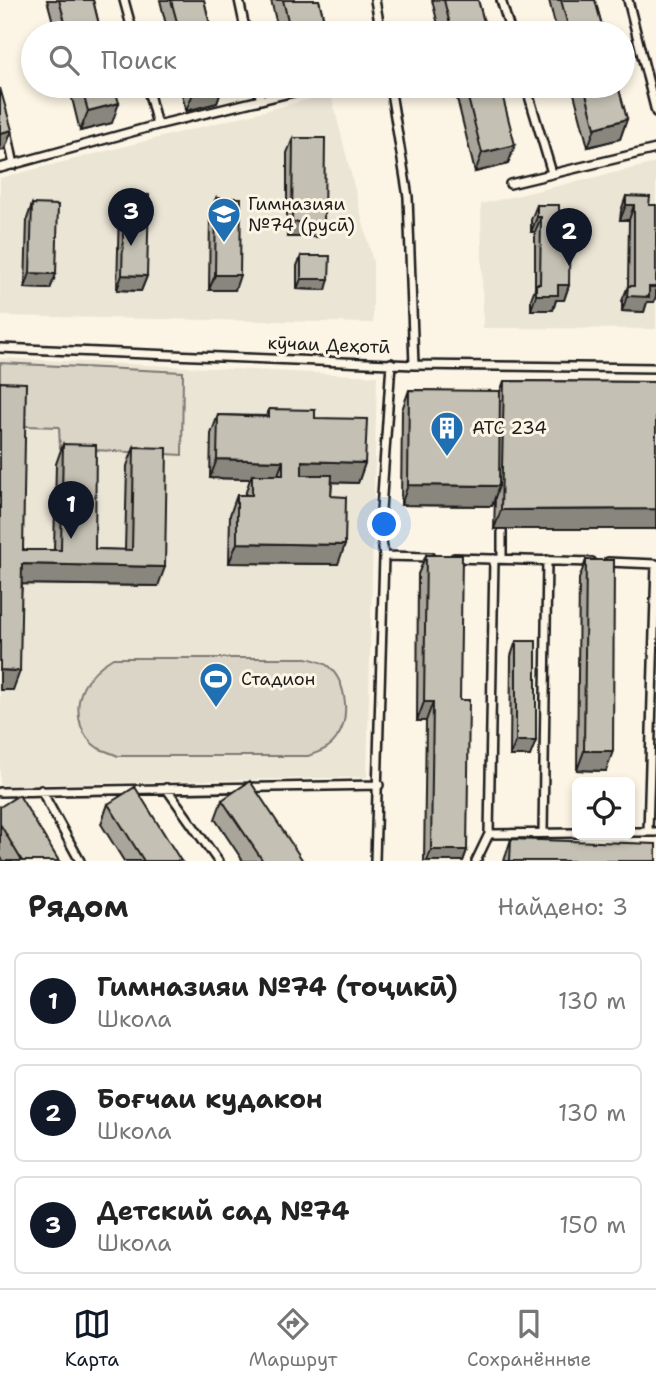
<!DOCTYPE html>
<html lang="ru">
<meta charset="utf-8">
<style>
:root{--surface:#fff;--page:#f2f2f2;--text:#222;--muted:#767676;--line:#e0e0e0;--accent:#111827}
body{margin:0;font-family:"Shantell Sans",sans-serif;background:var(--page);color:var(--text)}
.controls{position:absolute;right:21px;bottom:21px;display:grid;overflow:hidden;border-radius:10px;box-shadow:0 4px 10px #0003}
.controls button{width:63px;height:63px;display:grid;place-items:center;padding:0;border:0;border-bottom:2px solid var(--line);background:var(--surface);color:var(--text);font:35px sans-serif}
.you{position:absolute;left:385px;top:525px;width:24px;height:24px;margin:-18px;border:5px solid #fff;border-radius:50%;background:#1a73e8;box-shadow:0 0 0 10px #1a73e833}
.badge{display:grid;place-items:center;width:46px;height:46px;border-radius:50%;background:var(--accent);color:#fff;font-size:23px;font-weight:700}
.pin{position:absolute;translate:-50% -58px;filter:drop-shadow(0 2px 4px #0008)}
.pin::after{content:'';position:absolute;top:37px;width:24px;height:21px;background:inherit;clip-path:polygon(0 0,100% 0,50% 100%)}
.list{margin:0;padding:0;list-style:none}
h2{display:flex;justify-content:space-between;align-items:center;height:91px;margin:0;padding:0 28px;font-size:30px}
h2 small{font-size:23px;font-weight:400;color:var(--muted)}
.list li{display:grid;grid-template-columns:46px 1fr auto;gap:21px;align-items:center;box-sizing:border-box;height:98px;margin:0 14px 14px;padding:0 14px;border:2px solid var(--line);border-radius:10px}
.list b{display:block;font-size:26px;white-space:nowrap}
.list p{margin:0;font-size:23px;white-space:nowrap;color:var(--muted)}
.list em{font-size:23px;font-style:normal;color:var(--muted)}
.icon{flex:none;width:38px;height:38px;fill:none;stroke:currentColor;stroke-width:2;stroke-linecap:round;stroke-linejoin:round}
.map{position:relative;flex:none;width:656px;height:861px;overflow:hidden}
.search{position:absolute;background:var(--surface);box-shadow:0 4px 10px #0003;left:21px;right:21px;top:21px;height:77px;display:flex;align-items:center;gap:18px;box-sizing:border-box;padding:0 24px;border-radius:38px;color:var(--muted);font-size:26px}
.sheet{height:427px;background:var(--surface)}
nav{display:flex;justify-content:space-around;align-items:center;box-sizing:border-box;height:98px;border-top:2px solid var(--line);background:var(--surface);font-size:19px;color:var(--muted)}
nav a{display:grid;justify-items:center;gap:4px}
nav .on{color:var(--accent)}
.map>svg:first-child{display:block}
</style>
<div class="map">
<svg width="656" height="861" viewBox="0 0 656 861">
<rect width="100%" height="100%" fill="#fcf5e5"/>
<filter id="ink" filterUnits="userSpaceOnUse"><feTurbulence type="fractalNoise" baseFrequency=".0143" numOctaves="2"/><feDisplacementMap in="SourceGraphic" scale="14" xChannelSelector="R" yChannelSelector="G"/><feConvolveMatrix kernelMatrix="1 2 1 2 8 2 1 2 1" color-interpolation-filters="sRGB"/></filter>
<g filter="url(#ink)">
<path fill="#ebe5d6" d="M331,94L373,262V323L0,316V178Z
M656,163V329L483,328L481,204Z
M0,358L377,376L367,777L0,785Z"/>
<path fill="#dbd5c8" stroke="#7c7872" stroke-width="2" d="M0,363L183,372L182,455L60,448L59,427L26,426L0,394Z
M113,658H307C314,660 323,662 328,666C347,682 351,720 336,739C329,749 319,752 308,756H118C112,753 104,751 98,748C90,743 84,734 81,726C72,696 87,673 113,658Z"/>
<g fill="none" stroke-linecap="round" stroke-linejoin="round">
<defs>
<path id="lane" d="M124,0L133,33
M239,0L246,33
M375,0L381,33
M501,0L511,33
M628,0L656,112
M147,86L157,125
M257,86L261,100
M390,86L408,197L414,365
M526,86L552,173
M7,131L14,165
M0,168L157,125L314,87
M510,184L656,149
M0,348L414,365L656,368
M502,520V559
M384,556L431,557
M454,558L592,562
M608,562L656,564
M166,788L218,861
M41,790L80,861
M0,792L379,785
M630,832H656
M648,832L656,564
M543,833L547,560
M489,834L577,833
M375,861L384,556L380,525L391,363
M476,861L489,834L494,559"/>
</defs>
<use href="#lane" stroke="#1c1c1c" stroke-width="12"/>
<use href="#lane" stroke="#fcf5e5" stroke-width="7"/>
</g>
<path fill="#a9a59a" stroke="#1c1c1c" stroke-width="2" d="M47,0H93L101,33H56Z
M160,0H204L212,33H168Z
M271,0H319L327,33H279Z
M432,0H478L487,33H440Z
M549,0H595L604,33H557Z
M69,86H114L112,123L80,131Z
M180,86H223L217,103L186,111Z
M454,86H500L508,164L475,172Z
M572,86H618L627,119L620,139L588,147Z
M293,138L319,237H287V153Z
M124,194L147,276L141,291L117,290L119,209Z
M626,196L649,205H656V296L654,302H647L644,312L622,311V301L628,286L629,220H620L621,211Z
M216,198L235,290H209L210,213Z
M32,204L56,274L50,289L25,288L27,219Z
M537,205L559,217L569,285L564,300H556L553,310H531V299L535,288V232H531V220Z
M301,256L326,290L297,289V266Z
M504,381L656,382L494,529L495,498L492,506L401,505L402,410L409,390L500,392Z
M269,409L315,418L365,463L358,483L332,482L331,496L338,564L229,563L230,515L237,495H245L250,479L210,478L211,434L218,415L266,416Z
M63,444L95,549L125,550L127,466L134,447L158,586L22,584L13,690L23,550H54L56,464Z
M426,555L460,700L467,850L463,861H424L426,721H417L418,574Z
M586,560L606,771L577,770L579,579Z
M516,641L530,756H510L511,656Z
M222,800L303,861H243L215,819Z
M108,804L181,861H124L101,824Z
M0,807L59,861H3L0,856Z
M511,839L656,861H504Z"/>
<path fill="#89867d" stroke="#1c1c1c" stroke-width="2" d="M216,86H223L217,103L186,111L194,91Z
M119,103L112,123L80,131L88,111Z
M627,119L620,139L588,147L595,128Z
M12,130L5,149L0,151V133Z
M515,145L508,164L475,172L482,153Z
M626,205H634L629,220H620Z
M537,217H541L535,232H531Z
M292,222H324L319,237H287Z
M30,273L56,274L50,289L25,288Z
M122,275L147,276L141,291L117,290Z
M215,275H240L235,290H209Z
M301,279H329L326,290L297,289Z
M558,285H569L564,300H556L553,310H531L536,295Z
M649,287H656V296L654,302H647L644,312L622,311L627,296Z
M217,459L283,461L276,480L252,475L250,479L210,478Z
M302,461L365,463L358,483L295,481Z
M408,485L499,486L492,506L401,505Z
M656,509V529H494L501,510Z
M237,543L345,545L338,564L229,563Z
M22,564L165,567L158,586L15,584Z
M0,670L20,671L13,690H0Z
M424,702H433L426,721H417Z
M516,741H536L530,756H510Z
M584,751H613L606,771L577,770Z
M431,850H467L463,861H427Z"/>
<path fill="#c4c0b3" stroke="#1c1c1c" stroke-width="2" d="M59,0H93L101,33H68Z
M171,0H204L212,33H180Z
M283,0H319L327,33H291Z
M444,0H478L487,33H452Z
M561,0H595L604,33H570Z
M81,86H114L119,103L88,111Z
M192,86H216L194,91Z
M465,86H500L515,145L482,153Z
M584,86H618L627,119L595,128Z
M0,88L12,130L0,133Z
M293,138H325L324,222H292Z
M124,194L149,195L147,276L122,275Z
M626,196L650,197L649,205H656V287H649V297L627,296L628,286H634V205H626Z
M216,198H241L240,275H215Z
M32,204L58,205L56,274L30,273Z
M537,205H559V217H570L569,285H558V295H536V284H540L541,217H537Z
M301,256H330L329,279H301Z
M504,381L656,382V509L501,510Z
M0,382L26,383L23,550H61L63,444L96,445L95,549L132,550L134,447L167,448L165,567L22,564L20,671L0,670Z
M409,390L500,391L499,486L408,485Z
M269,409L315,410V418L367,419L365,463L302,461V475H332L331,496L346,497L345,545L237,543V495H252V475H283V461L217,459L218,415L269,417Z
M426,555H462L460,700H469L467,850H431L433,702H424Z
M586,560H614L613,751H584Z
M516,641H536V741H516Z
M250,781L303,861H263L222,800Z
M135,787L181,861H144L108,804Z
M19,795L59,861H22L0,824V807Z
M511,839L656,844V861H510Z"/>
</g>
<defs>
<symbol id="school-pin" viewBox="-11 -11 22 30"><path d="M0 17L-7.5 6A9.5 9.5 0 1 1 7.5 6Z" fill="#1f6fb2" stroke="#fcf5e5"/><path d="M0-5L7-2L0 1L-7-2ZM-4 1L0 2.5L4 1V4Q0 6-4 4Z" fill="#fff"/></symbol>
<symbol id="building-pin" viewBox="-11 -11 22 30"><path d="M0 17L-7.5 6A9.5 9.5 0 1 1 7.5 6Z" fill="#1f6fb2" stroke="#fcf5e5"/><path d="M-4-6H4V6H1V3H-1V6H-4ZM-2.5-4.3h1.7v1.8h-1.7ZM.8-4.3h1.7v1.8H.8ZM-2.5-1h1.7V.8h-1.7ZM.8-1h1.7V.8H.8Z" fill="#fff"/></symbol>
<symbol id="stadium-pin" viewBox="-11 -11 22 30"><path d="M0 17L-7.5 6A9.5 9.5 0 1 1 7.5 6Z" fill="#1f6fb2" stroke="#fcf5e5"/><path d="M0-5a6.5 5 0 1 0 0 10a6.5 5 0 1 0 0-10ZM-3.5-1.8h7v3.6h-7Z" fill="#fff"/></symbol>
</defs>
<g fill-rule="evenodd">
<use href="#school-pin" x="205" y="195" width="38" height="52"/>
<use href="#building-pin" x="428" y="409" width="38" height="52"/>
<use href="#stadium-pin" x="197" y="660" width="38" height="52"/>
</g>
<g text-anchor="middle" stroke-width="6" stroke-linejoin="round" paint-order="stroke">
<g font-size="18" fill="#1c1c1c" stroke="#fcf5e5" text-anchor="start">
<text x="248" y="210">Гимназияи<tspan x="248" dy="21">№74 (русӣ)</tspan></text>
<text x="472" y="434">АТС 234</text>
<text x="241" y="685">Стадион</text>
</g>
<g font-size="18" fill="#1c1c1c" stroke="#fcf5e5">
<text transform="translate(329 345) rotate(2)" y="6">кӯчаи Деҳотӣ</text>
</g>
</g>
</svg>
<div class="controls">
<button><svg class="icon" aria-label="locate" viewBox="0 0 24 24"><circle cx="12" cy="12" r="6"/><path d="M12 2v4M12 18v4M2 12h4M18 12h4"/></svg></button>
</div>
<div class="you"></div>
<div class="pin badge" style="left:71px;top:539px">1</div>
<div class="pin badge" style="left:569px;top:266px">2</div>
<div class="pin badge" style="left:131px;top:246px">3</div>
<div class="search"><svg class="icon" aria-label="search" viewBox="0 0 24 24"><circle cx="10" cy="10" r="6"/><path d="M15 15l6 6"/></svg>Поиск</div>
</div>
<section class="sheet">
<h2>Рядом<small>Найдено: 3</small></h2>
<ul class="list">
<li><span class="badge">1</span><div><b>Гимназияи №74 (тоҷикӣ)</b><p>Школа</p></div><em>130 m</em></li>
<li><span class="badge">2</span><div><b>Боғчаи кудакон</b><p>Школа</p></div><em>130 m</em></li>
<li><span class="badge">3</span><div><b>Детский сад №74</b><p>Школа</p></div><em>150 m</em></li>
</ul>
</section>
<nav>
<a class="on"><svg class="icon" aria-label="map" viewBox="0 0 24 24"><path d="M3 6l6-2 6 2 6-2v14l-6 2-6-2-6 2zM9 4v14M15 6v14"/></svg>Карта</a>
<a><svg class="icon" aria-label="directions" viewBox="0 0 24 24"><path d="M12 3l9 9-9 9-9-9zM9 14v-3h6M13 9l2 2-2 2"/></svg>Маршрут</a>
<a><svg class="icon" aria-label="saved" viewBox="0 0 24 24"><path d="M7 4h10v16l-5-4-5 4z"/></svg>Сохранённые</a>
</nav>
